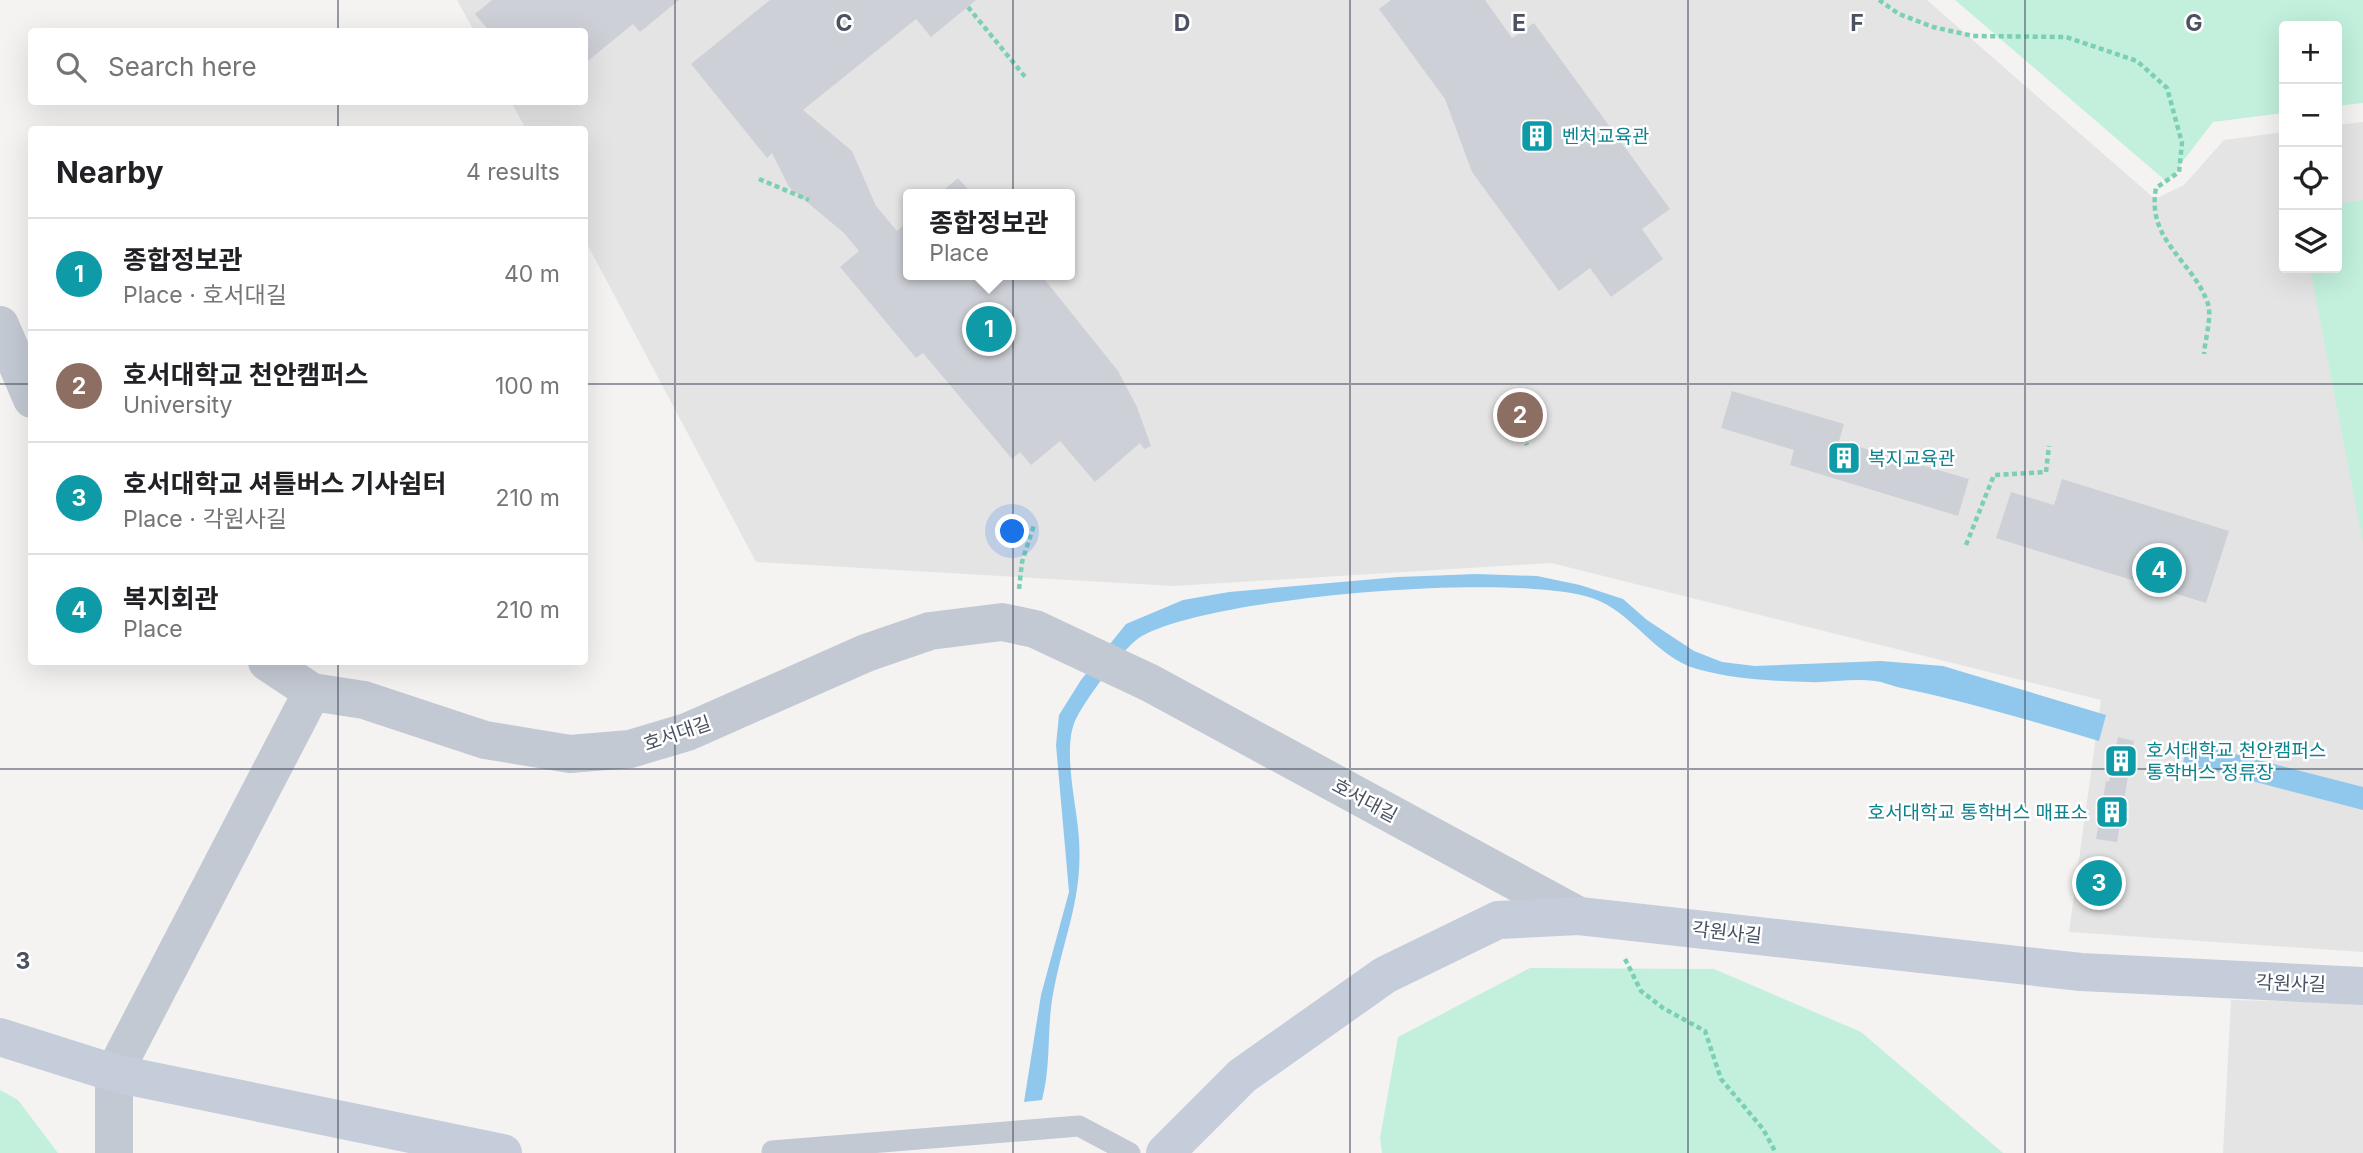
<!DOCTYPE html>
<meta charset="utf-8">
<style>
:root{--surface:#fff;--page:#f2f2f2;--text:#202124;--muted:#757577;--line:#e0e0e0;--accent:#b45309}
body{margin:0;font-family:Inter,"Noto Sans KR",sans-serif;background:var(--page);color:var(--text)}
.controls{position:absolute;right:21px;top:21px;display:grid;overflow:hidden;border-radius:7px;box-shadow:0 7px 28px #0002}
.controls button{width:63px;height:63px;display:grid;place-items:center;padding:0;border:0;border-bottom:2px solid var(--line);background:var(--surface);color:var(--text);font:35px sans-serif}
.you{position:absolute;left:1013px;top:532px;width:24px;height:24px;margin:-18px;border:5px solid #fff;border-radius:50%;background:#1a73e8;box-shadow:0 0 0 10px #1a73e833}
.badge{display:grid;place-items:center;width:46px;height:46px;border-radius:50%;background:var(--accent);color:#fff;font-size:23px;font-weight:700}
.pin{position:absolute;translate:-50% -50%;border:4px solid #fff;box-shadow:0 2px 7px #0006}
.popup{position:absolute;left:903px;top:189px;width:172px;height:91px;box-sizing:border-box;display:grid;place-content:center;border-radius:7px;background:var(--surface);filter:drop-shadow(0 2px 5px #0005);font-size:23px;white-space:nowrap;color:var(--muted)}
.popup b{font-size:26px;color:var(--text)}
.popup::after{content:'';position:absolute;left:50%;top:100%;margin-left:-14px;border:14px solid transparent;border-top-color:var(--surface)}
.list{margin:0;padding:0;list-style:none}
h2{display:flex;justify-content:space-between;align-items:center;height:91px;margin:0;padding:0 28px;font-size:30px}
h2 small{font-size:23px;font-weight:400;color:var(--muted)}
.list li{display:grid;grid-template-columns:46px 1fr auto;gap:21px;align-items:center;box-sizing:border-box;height:112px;padding:0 28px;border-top:2px solid var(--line)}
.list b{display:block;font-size:26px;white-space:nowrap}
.list p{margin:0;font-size:23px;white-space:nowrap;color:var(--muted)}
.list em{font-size:23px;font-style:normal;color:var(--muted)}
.icon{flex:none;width:38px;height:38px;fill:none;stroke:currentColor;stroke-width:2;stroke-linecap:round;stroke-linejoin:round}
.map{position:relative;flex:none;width:2363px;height:1153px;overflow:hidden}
.search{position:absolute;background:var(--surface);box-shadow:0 7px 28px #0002;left:28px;top:28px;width:560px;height:77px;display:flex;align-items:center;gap:18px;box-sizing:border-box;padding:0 24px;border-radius:7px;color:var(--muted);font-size:26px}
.panel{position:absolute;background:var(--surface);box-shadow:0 7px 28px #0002;left:28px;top:126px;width:560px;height:539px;border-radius:7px}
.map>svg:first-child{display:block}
</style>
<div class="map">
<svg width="2363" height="1153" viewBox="0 0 2363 1153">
<rect width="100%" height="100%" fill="#f4f3f2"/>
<path fill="#e5e4e4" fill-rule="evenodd" d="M457,0H1927L2155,199L2184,185L2224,140L2284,132V268H2337V125L2363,122V952L2069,932L2101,700L1551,563L1174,586L756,562L585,240L584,130L526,129L511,102H584V32L474,31ZM908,194H1070V275H908Z
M2231,1000L2363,1003V1153H2223Z"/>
<path fill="#c2f0dd" d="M1955,0H2363V103L2337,106V26H2284V113L2213,122L2167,182Z
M2363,200V543L2310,268H2337V204Z
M1530,968L1714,969L1861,1032L2003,1153H1382L1380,1138L1398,1037Z
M0,1090L18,1100L58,1153H0Z"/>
<path fill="#90c8ed" d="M1477,574L1537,576L1580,585L1623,599L1647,620L1694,651L1722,662L1755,666L1881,661L1943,666L2106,715L2099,741C2032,721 1965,701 1897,687C1890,685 1883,682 1875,681C1853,678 1830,683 1808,682C1771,681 1732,679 1697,669C1655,657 1633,612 1592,598C1513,572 1215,596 1142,636C1124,646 1087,698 1077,717C1062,743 1075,798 1078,828C1085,893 1066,928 1054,989C1046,1026 1052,1062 1042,1100L1024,1102L1041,995L1069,892L1056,745L1059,715L1081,680L1126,624L1183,600L1229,592L1398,577Z
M2188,742L2363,787V810L2183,763Z"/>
<path fill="#ced0d7" d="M492,0H679L640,32L633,24L584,64V32H490L475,14Z
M770,0H976L931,37L916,19L803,110L852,151L876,206L897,231L908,221V275H1041L1118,371L1137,407L1151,446L1144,449L1140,443L1095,482L1060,441L1031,465L1020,452L1012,459L923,353L916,358L840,267L859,251L844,233L789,187L772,153L767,158L691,64Z
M1391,0H1485L1512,38L1534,23L1670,209L1642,229L1663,259L1611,297L1590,268L1559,291L1472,172L1445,99L1379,9Z
M958,178L972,194H939Z
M1732,391L1844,424L1839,441L1969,479L1958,516L1790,465L1794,450L1721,428Z
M2062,479L2229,531L2206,603L1996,538L2011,492L2054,505Z
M2118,737L2134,741L2117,842L2096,839L2106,781L2109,782Z
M2096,859L2111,862L2103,907L2087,905Z"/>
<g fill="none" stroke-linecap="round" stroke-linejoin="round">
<path stroke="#7acfb5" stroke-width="4.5" stroke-dasharray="5 3.5" stroke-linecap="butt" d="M1879,0L1899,14L1933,27L1973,36L2066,37L2137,61L2167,88L2182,143L2179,172L2156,188C2146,241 2193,260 2208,304C2212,317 2205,340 2204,354
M968,7L1026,78
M759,179L809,200
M1503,398L1527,445
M1966,545L1994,475L2046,472L2049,446
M1019,589L1022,562L1034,525
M1625,959L1641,991L1663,1008L1705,1031L1721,1079L1763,1129L1776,1153"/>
<path stroke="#c3c9d3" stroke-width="21" d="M772,1151L1079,1126L1130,1153"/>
<path stroke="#c3c9d3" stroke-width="38" d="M0,325L32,399
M267,662L312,692L364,700L485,740L570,754L630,749L687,732L866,653L930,631L1002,622L1035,629L1150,683L1579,916
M114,1153V1073L312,692"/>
<path stroke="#c5ccda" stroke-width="38" d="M0,1037L114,1073L503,1153
M1165,1153L1242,1076L1385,975L1498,920L1579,916L2081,972L2363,986"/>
</g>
<path fill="none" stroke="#4a5160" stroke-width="2" stroke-opacity="0.55" d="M338,0V32M675,0V1153M1013,0V1153M1350,0V1153M1688,0V1153M2025,0V1153M338,102V130M0,384H32M584,384H2363M338,662V1153M0,769H2363"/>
<defs>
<symbol id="building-square" viewBox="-11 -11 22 22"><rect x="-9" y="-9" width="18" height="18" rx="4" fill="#0f9aa8" stroke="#fff"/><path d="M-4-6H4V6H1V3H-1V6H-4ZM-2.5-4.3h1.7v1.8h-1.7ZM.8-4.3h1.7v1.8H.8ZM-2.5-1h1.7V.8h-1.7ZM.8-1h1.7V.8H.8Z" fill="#fff"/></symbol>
</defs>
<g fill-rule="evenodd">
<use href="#building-square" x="1518" y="117" width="38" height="38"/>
<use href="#building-square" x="1825" y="439" width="38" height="38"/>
<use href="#building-square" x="2102" y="742" width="38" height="38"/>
<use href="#building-square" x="2093" y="793" width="38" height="38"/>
</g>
<g text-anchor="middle" stroke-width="5" stroke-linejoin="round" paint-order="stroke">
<g font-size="19" fill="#0d838f" stroke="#fff" text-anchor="start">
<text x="1562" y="143">벤처교육관</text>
<text x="1868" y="465">복지교육관</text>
<text x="2146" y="757">호서대학교 천안캠퍼스<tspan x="2146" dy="22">통학버스 정류장</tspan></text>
<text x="2088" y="819" text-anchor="end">호서대학교 통학버스 매표소</text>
</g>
<g font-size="19" fill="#4a5160" stroke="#fff">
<text transform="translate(677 733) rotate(-19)" y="7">호서대길</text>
<text transform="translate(1365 800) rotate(28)" y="7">호서대길</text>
<text transform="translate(1727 932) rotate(6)" y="7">각원사길</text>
<text transform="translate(2291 983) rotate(2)" y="7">각원사길</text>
</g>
</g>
<g font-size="23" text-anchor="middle" font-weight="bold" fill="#4a5160" stroke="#fff" stroke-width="5" stroke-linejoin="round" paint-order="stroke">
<text x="844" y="31">C</text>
<text x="1182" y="31">D</text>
<text x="1519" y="31">E</text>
<text x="1857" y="31">F</text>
<text x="2194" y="31">G</text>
<text x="23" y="969">3</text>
</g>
</svg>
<div class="controls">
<button>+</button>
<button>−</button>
<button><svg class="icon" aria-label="locate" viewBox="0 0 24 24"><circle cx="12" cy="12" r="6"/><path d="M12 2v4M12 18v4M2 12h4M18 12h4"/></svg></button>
<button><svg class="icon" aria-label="layers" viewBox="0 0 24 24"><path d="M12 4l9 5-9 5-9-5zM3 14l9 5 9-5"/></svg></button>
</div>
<div class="you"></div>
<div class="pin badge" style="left:989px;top:329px;background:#0f9aa8">1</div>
<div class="popup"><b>종합정보관</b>Place</div>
<div class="pin badge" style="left:1520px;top:415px;background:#8d6e63">2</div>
<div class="pin badge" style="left:2099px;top:883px;background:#0f9aa8">3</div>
<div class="pin badge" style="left:2159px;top:570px;background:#0f9aa8">4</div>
<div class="search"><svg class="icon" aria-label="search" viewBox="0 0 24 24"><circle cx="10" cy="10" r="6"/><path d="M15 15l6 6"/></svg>Search here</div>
<section class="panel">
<h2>Nearby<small>4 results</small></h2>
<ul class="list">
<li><span class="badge" style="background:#0f9aa8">1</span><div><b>종합정보관</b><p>Place · 호서대길</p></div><em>40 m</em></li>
<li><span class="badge" style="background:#8d6e63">2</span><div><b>호서대학교 천안캠퍼스</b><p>University</p></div><em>100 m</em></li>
<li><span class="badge" style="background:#0f9aa8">3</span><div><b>호서대학교 셔틀버스 기사쉼터</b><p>Place · 각원사길</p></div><em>210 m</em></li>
<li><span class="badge" style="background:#0f9aa8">4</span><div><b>복지회관</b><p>Place</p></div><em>210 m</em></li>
</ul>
</section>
</div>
